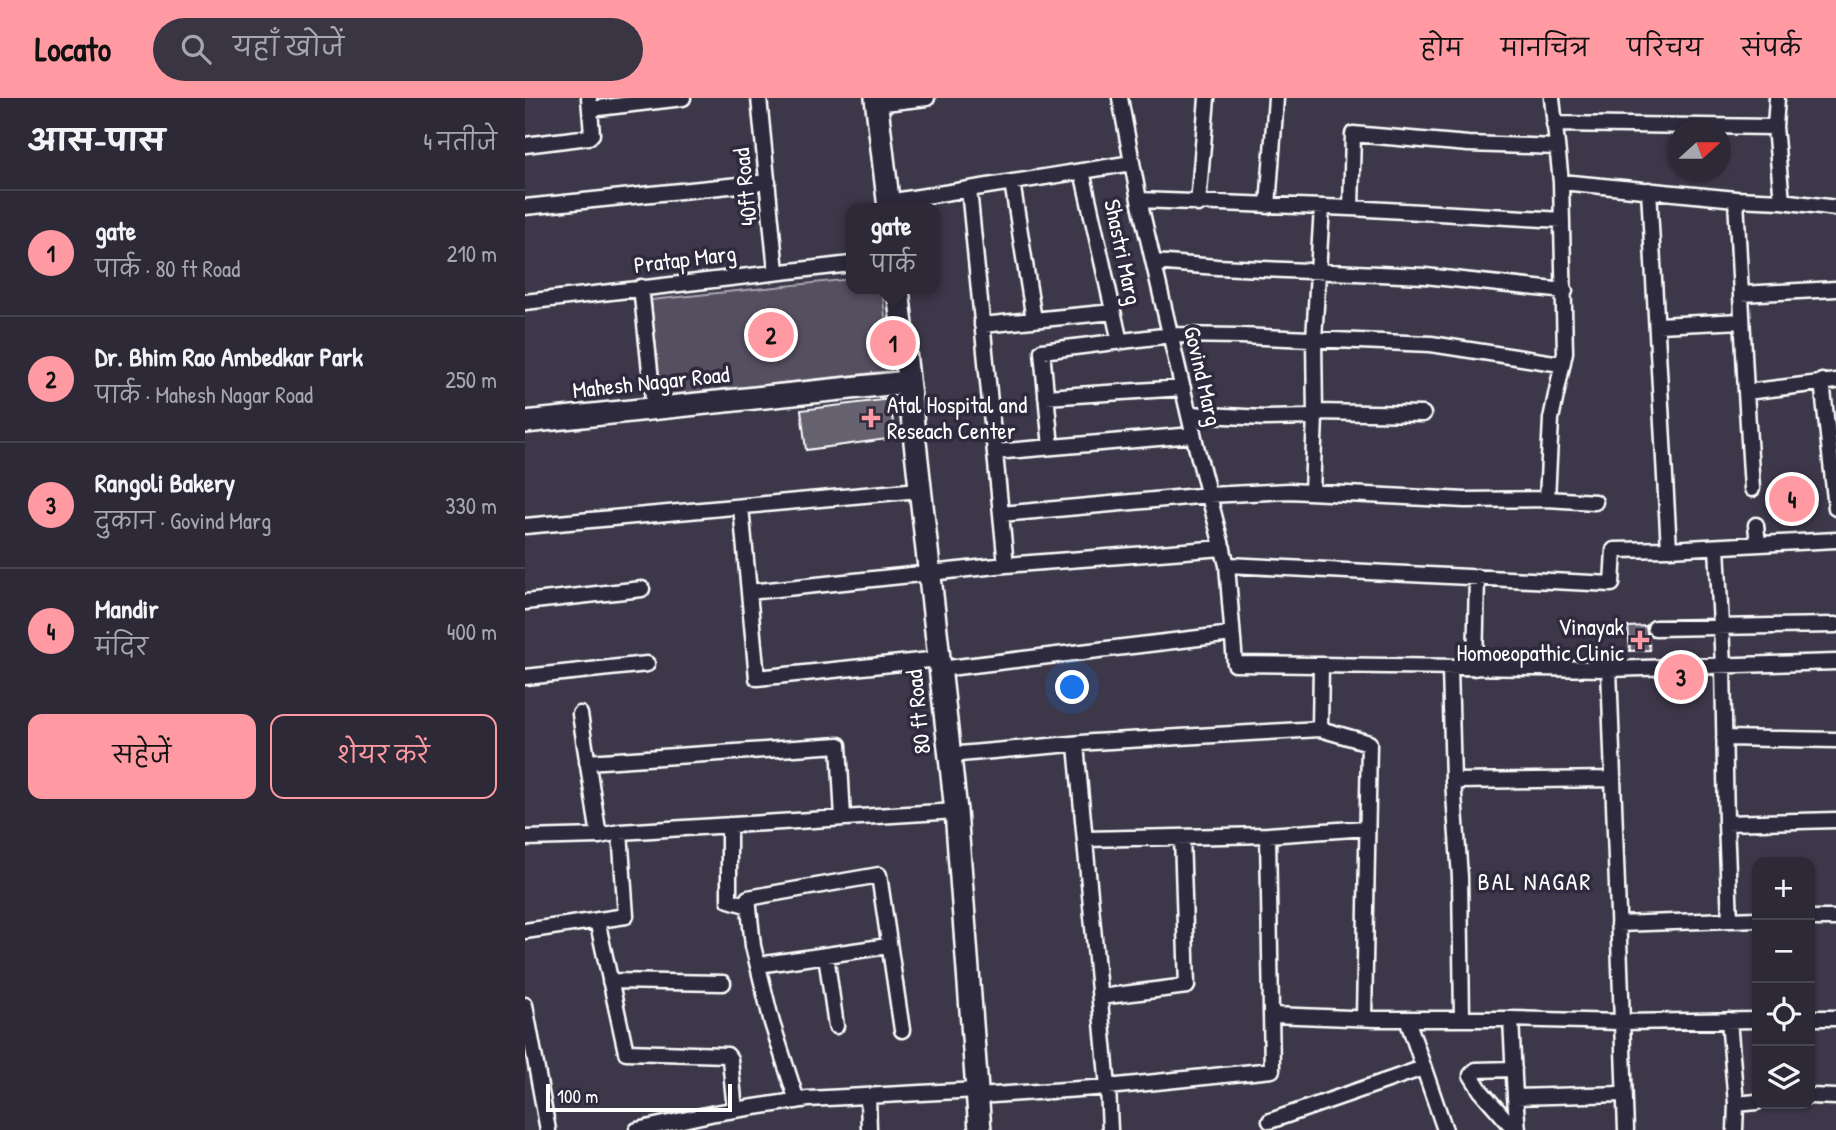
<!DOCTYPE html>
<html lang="hi">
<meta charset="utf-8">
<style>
:root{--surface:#2d2937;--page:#393542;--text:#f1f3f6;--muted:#a7a6ad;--line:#484552;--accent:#ff9aa2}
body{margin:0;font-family:"Patrick Hand","Playpen Sans Deva",sans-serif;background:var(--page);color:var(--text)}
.controls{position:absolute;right:21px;bottom:21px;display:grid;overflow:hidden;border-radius:14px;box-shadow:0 2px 5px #0004}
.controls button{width:63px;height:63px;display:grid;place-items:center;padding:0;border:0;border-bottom:2px solid var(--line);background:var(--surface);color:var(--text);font:35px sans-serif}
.compass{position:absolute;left:1143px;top:21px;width:63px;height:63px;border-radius:50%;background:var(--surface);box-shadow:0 2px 5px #0004;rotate:69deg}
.scale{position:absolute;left:21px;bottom:18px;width:186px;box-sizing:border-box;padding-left:7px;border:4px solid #fff;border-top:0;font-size:19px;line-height:24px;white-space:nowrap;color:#fff;-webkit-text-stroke:5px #2f2a3d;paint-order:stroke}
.you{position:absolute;left:548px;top:590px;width:24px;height:24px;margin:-18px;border:5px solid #fff;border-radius:50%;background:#1a73e8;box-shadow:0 0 0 10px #1a73e833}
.badge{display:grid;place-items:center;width:46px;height:46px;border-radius:50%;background:var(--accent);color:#111;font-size:23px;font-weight:700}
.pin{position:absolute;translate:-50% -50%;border:4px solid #fff;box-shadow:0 2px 7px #0006}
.popup{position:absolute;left:321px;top:105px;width:94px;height:91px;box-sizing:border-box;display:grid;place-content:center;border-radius:14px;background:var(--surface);filter:drop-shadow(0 2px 5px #0005);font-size:23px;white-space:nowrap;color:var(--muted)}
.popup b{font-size:26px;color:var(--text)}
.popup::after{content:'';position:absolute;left:50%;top:100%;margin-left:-14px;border:14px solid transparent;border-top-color:var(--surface)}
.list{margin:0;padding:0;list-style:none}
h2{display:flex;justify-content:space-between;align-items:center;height:91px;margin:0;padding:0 28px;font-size:30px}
h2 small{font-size:23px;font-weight:400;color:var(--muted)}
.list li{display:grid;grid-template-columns:46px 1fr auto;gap:21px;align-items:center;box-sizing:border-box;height:126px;padding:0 28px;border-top:2px solid var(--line)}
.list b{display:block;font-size:26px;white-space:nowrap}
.list p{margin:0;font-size:23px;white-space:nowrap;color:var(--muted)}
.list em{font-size:23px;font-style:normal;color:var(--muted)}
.actions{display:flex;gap:14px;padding:21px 28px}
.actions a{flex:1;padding:16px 0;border:2px solid var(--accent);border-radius:14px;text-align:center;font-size:24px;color:var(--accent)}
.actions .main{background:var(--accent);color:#111}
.icon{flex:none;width:38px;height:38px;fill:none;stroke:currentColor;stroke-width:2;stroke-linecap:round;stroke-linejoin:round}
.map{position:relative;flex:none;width:1311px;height:1032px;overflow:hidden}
header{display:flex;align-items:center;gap:42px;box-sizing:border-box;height:98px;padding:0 35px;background:var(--accent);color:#111}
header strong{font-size:33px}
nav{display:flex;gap:38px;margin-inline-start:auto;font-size:24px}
.search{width:490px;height:63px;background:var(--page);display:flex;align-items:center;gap:18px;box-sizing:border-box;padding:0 24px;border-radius:38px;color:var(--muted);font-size:26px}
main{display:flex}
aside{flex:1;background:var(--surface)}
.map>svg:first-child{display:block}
</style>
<header>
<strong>Locato</strong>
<div class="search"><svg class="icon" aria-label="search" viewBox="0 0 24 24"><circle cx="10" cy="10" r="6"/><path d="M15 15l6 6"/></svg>यहाँ खोजें</div>
<nav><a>होम</a><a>मानचित्र</a><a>परिचय</a><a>संपर्क</a></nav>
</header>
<main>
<aside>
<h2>आस-पास<small>4 नतीजे</small></h2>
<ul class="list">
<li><span class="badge">1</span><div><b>gate</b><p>पार्क · 80 ft Road</p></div><em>210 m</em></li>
<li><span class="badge">2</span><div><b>Dr. Bhim Rao Ambedkar Park</b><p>पार्क · Mahesh Nagar Road</p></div><em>250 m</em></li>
<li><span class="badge">3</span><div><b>Rangoli Bakery</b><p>दुकान · Govind Marg</p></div><em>330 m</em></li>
<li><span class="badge">4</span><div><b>Mandir</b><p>मंदिर</p></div><em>400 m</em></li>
</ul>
<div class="actions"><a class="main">सहेजें</a><a>शेयर करें</a></div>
</aside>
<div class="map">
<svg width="1311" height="1032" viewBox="0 0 1311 1032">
<rect width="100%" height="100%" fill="#3c3749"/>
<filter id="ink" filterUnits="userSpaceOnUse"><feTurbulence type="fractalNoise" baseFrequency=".0143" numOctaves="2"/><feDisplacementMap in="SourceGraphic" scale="14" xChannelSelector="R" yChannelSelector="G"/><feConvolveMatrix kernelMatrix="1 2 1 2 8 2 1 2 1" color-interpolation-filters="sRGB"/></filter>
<g filter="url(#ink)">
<path fill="#555060" stroke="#aaa8b0" stroke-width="2" d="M326,181V191H357L366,273L136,298L126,202Z"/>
<path fill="#666270" stroke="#fff" stroke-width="2" d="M365,301L370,340L281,352L276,312Z
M1121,528L1125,552L1105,553L1103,529Z"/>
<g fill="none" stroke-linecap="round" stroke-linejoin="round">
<defs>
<path id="street" d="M234,0L251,173
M595,0L614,102L672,352L702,467L710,566L1084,571L1311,564
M1027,0L1036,84L1211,101L1257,103L1311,110
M1252,0L1250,29L1257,103
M351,6L402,0
M65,11L158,0
M1029,26L1250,29
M0,47L64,39L67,36L64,0
M557,73L595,244
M487,84L509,222
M1036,84L1040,254L1026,321L1022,401L1070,404
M444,91L481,467
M1124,92L1144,451L1311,442
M1211,101L1221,294L1311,283
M614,102L826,110L1037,122
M363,104L607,65
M673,106L682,0
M743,108L751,0
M0,109L243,84
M826,110L828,36L943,46L1032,49
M629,164L692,169L900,178L1040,193
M116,189L129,310
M1216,196L1311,191
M0,204L326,166
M457,227L588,214
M1133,227L1217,223
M1297,283L1311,410
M1221,294L1227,391
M521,299L658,290
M790,314L898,316
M664,316L739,320L790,319L789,241L797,109
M526,349L517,253L646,237L716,238L906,246L1036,266
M470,354L668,337
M787,394L790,319
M216,409L232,580L414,561
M476,416L684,397L764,393L940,402L1022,401
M1231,427L1233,446
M0,428L394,392
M1192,449L1198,568L1201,725L1311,722
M702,467L1087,486L1089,452L1144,451
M224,494L481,467L698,450
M0,504L117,491
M1130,530L1311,527
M925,570L928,683L1087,681
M950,570L952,479
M415,571L707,536
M1084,571L1101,1032
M0,579L122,566
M55,616L74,738
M795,631L796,567
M1199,640L1311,642
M551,647L583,989L585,1032
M424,657L568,644L795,631L844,645L839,920
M62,664L314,647L318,720
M928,683L935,779L937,921
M204,727V802L224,808
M0,740L74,738L95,734L431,713
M560,741L743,737L842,730
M1285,820H1311
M72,822L101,954L202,957L205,961L210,1012
M1205,822L1232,821
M1093,826L1205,822L1201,725
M0,833L101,818L95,734
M301,857L311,928
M233,867L363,848
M85,883L198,885
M575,899L662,888L657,739
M0,907L23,1032
M747,917L851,921H986
M1285,920H1311
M882,921L920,1032
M1204,922L1211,1006L1232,1004
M989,971L951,972L946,977L956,993L990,1032
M1098,996L990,999L986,921L1096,924L1232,922
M343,998L344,1032
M453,998L583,989L747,972L743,737
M1285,998L1311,999
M990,999L993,1032
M272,1003L247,925L228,848L223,800L354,777L377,932
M745,1023L898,970
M112,1032L190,1015L283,1001L452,992
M1210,1032L1211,1006"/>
<path id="secondary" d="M351,0L364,110
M373,191L431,713L455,1032
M0,324L383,284"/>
</defs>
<use href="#street" stroke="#fff" stroke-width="19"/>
<use href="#secondary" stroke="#fff" stroke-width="26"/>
<use href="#street" stroke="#2f2a3d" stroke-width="14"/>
<use href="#secondary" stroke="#2f2a3d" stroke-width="21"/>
</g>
</g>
<g fill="#ff9aa2" stroke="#2f2a3d" stroke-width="2.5">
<path d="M342.5 309.5h7v7h7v7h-7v7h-7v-7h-7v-7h7z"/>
<path d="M1111.5 531.5h7v7h7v7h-7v7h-7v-7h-7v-7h7z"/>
</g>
<g text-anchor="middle" stroke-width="7" stroke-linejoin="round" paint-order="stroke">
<g font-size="23" fill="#fff" stroke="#2f2a3d">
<text transform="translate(220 89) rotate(-96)" y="8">40ft Road</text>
<text transform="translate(598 154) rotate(78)" y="8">Shastri Marg</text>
<text transform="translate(160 161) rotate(-7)" y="8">Pratap Marg</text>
<text transform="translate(678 278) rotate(77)" y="8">Govind Marg</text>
<text transform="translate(126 284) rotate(-6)" y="8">Mahesh Nagar Road</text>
<text transform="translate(393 614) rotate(-96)" y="8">80 ft Road</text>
</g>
<g font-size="23" fill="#fff" stroke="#2f2a3d" text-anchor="start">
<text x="362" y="315">Atal Hospital and<tspan x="362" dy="26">Reseach Center</tspan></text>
<text x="1099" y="537" text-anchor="end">Vinayak<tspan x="1099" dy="26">Homoeopathic Clinic</tspan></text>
</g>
<g font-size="24" letter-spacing="2" fill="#fff" stroke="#2f2a3d">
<text x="1010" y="792">BAL NAGAR</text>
</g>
</g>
</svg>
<div class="controls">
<button>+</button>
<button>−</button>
<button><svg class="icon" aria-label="locate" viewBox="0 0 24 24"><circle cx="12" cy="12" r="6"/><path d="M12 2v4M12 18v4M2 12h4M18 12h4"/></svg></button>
<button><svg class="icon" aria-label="layers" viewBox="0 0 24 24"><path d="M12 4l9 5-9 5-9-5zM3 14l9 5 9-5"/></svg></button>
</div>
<svg class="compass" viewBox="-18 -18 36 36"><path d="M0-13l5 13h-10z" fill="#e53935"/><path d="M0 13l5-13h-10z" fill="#a7a6ad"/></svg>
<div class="scale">100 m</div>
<div class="you"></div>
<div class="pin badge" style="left:368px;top:245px">1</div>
<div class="popup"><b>gate</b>पार्क</div>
<div class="pin badge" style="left:246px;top:237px">2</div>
<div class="pin badge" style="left:1156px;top:579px">3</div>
<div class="pin badge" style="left:1267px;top:401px">4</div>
</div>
</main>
